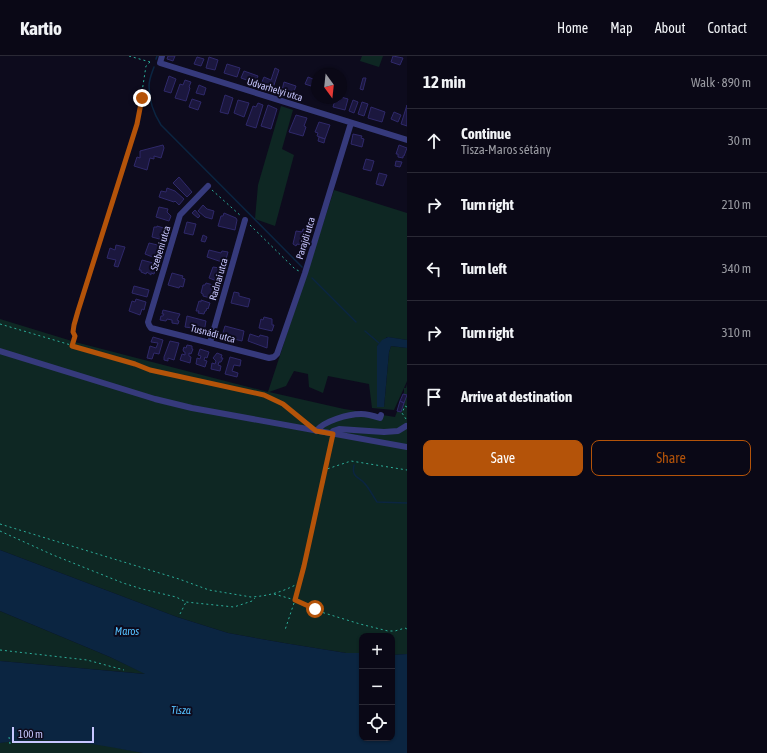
<!DOCTYPE html>
<meta charset="utf-8">
<style>
:root{--surface:#0a0816;--page:#13111f;--text:#f1f3f6;--muted:#999aa1;--line:#2a2935;--accent:#b45309}
body{margin:0;font-family:"Asap Condensed",sans-serif;background:var(--page);color:var(--text)}
.controls{position:absolute;right:12px;bottom:12px;display:grid;overflow:hidden;border-radius:8px;box-shadow:0 1px 3px #0004}
.controls button{width:36px;height:36px;display:grid;place-items:center;padding:0;border:0;border-bottom:1px solid var(--line);background:var(--surface);color:var(--text);font:20px sans-serif}
.compass{position:absolute;left:311px;top:12px;width:36px;height:36px;border-radius:50%;background:var(--surface);box-shadow:0 1px 3px #0004;rotate:165deg}
.scale{position:absolute;left:12px;bottom:10px;width:82px;box-sizing:border-box;padding-left:4px;border:2px solid #c8c7ff;border-top:0;font-size:11px;line-height:14px;white-space:nowrap;color:#c8c7ff;-webkit-text-stroke:3px #0d0b1d;paint-order:stroke}
.stop{position:absolute;width:12px;height:12px;margin:-9px;border:3px solid #b45309;border-radius:50%;background:#fff}
.stop.end{background:#b45309;border-color:#fff;box-shadow:0 1px 4px #0008}
.list{margin:0;padding:0;list-style:none}
h2{display:flex;justify-content:space-between;align-items:center;height:52px;margin:0;padding:0 16px;font-size:17px}
h2 small{font-size:13px;font-weight:400;color:var(--muted)}
.list li{display:grid;grid-template-columns:26px 1fr auto;gap:12px;align-items:center;box-sizing:border-box;height:64px;padding:0 16px;border-top:1px solid var(--line)}
.list b{display:block;font-size:15px;white-space:nowrap}
.list p{margin:0;font-size:13px;white-space:nowrap;color:var(--muted)}
.list em{font-size:13px;font-style:normal;color:var(--muted)}
.actions{display:flex;gap:8px;padding:12px 16px}
.actions a{flex:1;padding:9px 0;border:1px solid var(--accent);border-radius:8px;text-align:center;font-size:14px;color:var(--accent)}
.actions .main{background:var(--accent);color:#fff}
.icon{flex:none;width:22px;height:22px;fill:none;stroke:currentColor;stroke-width:2;stroke-linecap:round;stroke-linejoin:round}
.map{position:relative;flex:none;width:407px;height:697px;overflow:hidden}
header{display:flex;align-items:center;gap:24px;box-sizing:border-box;height:56px;padding:0 20px;background:var(--surface);border-bottom:1px solid var(--line)}
header strong{font-size:19px}
nav{display:flex;gap:22px;margin-inline-start:auto;font-size:14px}
main{display:flex}
aside{flex:1;background:var(--surface)}
.map>svg:first-child{display:block}
</style>
<header>
<strong>Kartio</strong>
<nav><a>Home</a><a>Map</a><a>About</a><a>Contact</a></nav>
</header>
<main>
<div class="map">
<svg width="407" height="697" viewBox="0 0 407 697">
<rect width="100%" height="100%" fill="#0d0b1d"/>
<path fill="#0e2723" fill-rule="evenodd" d="M362,0H383L379,11L360,5Z
M281,50L293,54L282,93L294,99L275,170L255,163L258,129Z
M334,134L407,157V284L387,281L377,290V351H384L389,296L391,290L407,292V325L404,332H406L407,328V598L392,599V580H362V597H346L284,587L228,577L177,561L0,494V263L75,286L268,336ZM294,315L308,318L309,331L323,337L328,320L369,328L372,352L394,354L404,332V337L395,361L344,353L269,336L286,330Z
M0,555L110,601L146,618L0,605Z
M45,683L104,689L143,697H0V687L15,684Z"/>
<path fill="#0b2541" d="M388,281L407,284V292L391,290L389,296L384,351H377V290L382,284Z
M0,494L177,561L228,577L284,587L346,597H362V682H392V599L407,598V697H143C96,688 48,679 0,687V605L145,618L110,601L0,555Z"/>
<g fill="none" stroke-linecap="round" stroke-linejoin="round">
<path stroke="#0b2541" stroke-width="1.5" d="M156,3L157,0
M154,11C152,17 149,23 149,30C149,43 154,58 161,69L302,211
M312,222L356,266
M365,275L379,287
M354,409C351,423 360,420 366,429C370,434 373,440 377,446L407,447"/>
</g>
<path fill="#1b173e" stroke="#2f296a" d="M168,0H175L173,5L167,3Z
M393,0L403,2L400,9L391,6Z
M197,1L204,3L201,10L194,8Z
M209,1L218,4L215,14L206,12Z
M227,8L240,12L237,21L224,17Z
M275,12L279,14L273,32L261,28L264,21L271,24Z
M244,15L258,20L255,27L241,22Z
M169,20L176,23L171,37L164,35Z
M308,21L313,23L311,30L305,28Z
M363,22H366L363,34L360,33Z
M185,24L191,26L189,31L190,32L186,45L175,42L180,28L183,29Z
M284,26L296,30L293,38L282,34Z
M199,29L206,32L204,39L196,37Z
M225,39L233,42L228,58L220,56Z
M341,41L348,43L345,54L333,51L335,44L339,45Z
M192,43L201,46L198,54L189,51Z
M238,44L249,47L244,61L234,57Z
M353,44L358,46L354,57L349,55Z
M362,46L368,48L364,60L358,58Z
M258,47L263,49L256,72L246,69L253,50L256,51Z
M268,49L277,53L271,73L261,70Z
M407,49V70L401,68Z
M371,51L385,56L382,66L368,62Z
M394,56L401,59L398,66L391,63Z
M296,59L307,62L304,70L306,71L303,80L289,76Z
M319,66L330,69L325,83L317,80L318,77L315,76Z
M353,78L362,80L361,82L364,83L362,91L351,88Z
M319,81L325,83L324,87L318,85Z
M163,89L164,92L161,102L154,100V103L150,102L147,114L134,110L137,101L140,102V95Z
M399,89L407,92L404,100H403V102L398,101V98H396Z
M366,103L374,105L371,115L363,113Z
M396,105L402,106L400,111L395,110Z
M379,117L387,119L383,130L376,128Z
M179,121L192,136L187,141L173,127Z
M167,132L175,135L184,143L179,149L175,145L174,146L159,141L161,135L166,136Z
M203,149L207,153L214,155L212,163L205,161L198,155Z
M159,151L168,153L167,156L171,160L169,165L156,161Z
M195,154L200,160L198,162L192,157Z
M224,157L236,162L237,164L235,174L218,170L221,160H223Z
M187,166L196,168L193,179L184,177Z
M157,170L167,173L163,184L152,181L154,171H157Z
M303,173L307,174L302,189L297,188L296,190L293,188L296,175L302,176Z
M203,179L207,181L205,186L201,185Z
M149,187L162,190L160,196L157,195L155,202L145,198Z
M116,189L125,191L118,211L114,210L116,204L107,202L110,192L115,194Z
M209,194L221,197L222,195L228,196L225,207L207,201Z
M142,204L157,208L154,218L151,217V219L147,216L146,218L141,216V214H139Z
M213,211L220,212L217,225L209,222Z
M172,217L183,220L182,222L185,223L183,231L180,230L179,232L168,229Z
M206,227L217,230L214,243L203,240V238L201,237L203,229H205Z
M134,230L149,234L147,241L132,237Z
M234,236L239,237V240L250,243L248,251L231,247Z
M136,243L146,246L144,254L142,253L140,259L129,255L132,245L135,246Z
M201,244L210,247L208,253L207,252L206,255H205L204,258L198,257L199,255H196L199,245L201,246Z
M163,254L180,258L177,264L179,265L178,268L172,267V264L167,263L166,265L160,264L161,260H163L164,258H162Z
M187,260L206,265L204,276L197,274V271L193,270L192,272L185,271Z
M264,261L272,263V269H274L272,275L259,272L261,263L263,264Z
M225,270L244,275L242,285L222,280Z
M250,278L259,281L260,279L268,281L267,292L248,285Z
M153,281L163,284L159,298L154,297L152,303L147,302L150,290L156,292L158,287L151,286Z
M170,285L179,287L174,304L168,302V305L164,304V301Z
M187,289L192,290V293H193L191,298L189,297V300L191,301L190,307L180,304L182,298L185,299V296H184L183,294L184,291L186,292Z
M200,293L209,296L207,302L205,301L204,304L207,305L205,311L196,308L197,302L200,303L201,300L198,299Z
M217,297L222,299L221,302H223L221,306H219L218,309L221,310L220,315L211,313L212,307L215,308L216,305L213,302Z
M230,301L241,304L240,310L234,309L232,315L238,317L237,321L225,318Z
M403,338L407,339L404,347L400,345Z
M400,345L404,347L401,356L397,355Z"/>
<g fill="none" stroke-linecap="round" stroke-linejoin="round">
<path stroke="#2cae9a" stroke-width="1" stroke-dasharray="2 3" stroke-linecap="butt" d="M129,0L150,6
M212,134L241,160
M250,169L295,213L299,215
M0,268L135,308L150,314L264,339L283,348L306,367
M72,290L75,280L73,276L74,269L78,255L137,68L146,10L150,6H153
M406,363L402,357L405,350L407,351
M332,384L304,510L295,544L321,556L360,568L388,575H395L405,572L407,573
M324,421H325L327,413L351,405L407,414
M0,468L179,523L209,534L251,541C268,540 283,536 299,527
M0,475L53,499L123,527L142,533L176,541L186,546L234,551L252,545L255,542
M274,538L295,544L285,574
M180,558L186,546
M387,580L388,575
M0,594L87,604L124,614
M9,681L10,688"/>
<path stroke="#363a7c" stroke-width="6" d="M162,0L160,7L407,84
M208,130L180,159L148,266L149,269L151,272L269,302L274,301L277,298L305,217L351,67
M210,287L245,164
M0,295L155,343L192,352L407,391
M316,375C324,365 348,358 361,358C367,358 374,360 380,362L381,359
M333,378V375L339,373L384,376L398,375L406,370"/>
</g>
<g fill="none" stroke-linecap="round" stroke-linejoin="round">
<path stroke="#b45309" stroke-width="5" d="M142,42L137,68L78,255L74,269L73,276L75,280L72,290L135,308L150,314L264,339L283,348L316,375L333,378L304,510L295,544L315,553"/>
</g>
<g text-anchor="middle" stroke-width="4" stroke-linejoin="round" paint-order="stroke">
<g font-size="10" fill="#c8c7ff" stroke="#0d0b1d">
<text transform="translate(275 33) rotate(17)" y="4">Udvarhelyi utca</text>
<text transform="translate(305 182) rotate(-73)" y="4">Parajdi utca</text>
<text transform="translate(160 192) rotate(-73)" y="4">Szebeni utca</text>
<text transform="translate(218 223) rotate(-74)" y="4">Radnai utca</text>
<text transform="translate(213 277) rotate(15)" y="4">Tusnádi utca</text>
</g>
<g font-size="11" font-style="italic" fill="#55c1ff" stroke="#0d0b1d">
<text x="127" y="579">Maros</text>
<text transform="translate(181 654) rotate(1)" y="4">Tisza</text>
</g>
</g>
</svg>
<div class="controls">
<button>+</button>
<button>−</button>
<button><svg class="icon" aria-label="locate" viewBox="0 0 24 24"><circle cx="12" cy="12" r="6"/><path d="M12 2v4M12 18v4M2 12h4M18 12h4"/></svg></button>
</div>
<svg class="compass" viewBox="-18 -18 36 36"><path d="M0-13l5 13h-10z" fill="#e53935"/><path d="M0 13l5-13h-10z" fill="#999aa1"/></svg>
<div class="scale">100 m</div>
<div class="stop" style="left:315px;top:553px"></div>
<div class="stop end" style="left:142px;top:42px"></div>
</div>
<aside>
<h2>12 min<small>Walk · 890 m</small></h2>
<ul class="list">
<li><svg class="icon" aria-label="ahead" viewBox="0 0 24 24"><path d="M12 20V5M6 11l6-6 6 6"/></svg><div><b>Continue</b><p>Tisza-Maros sétány</p></div><em>30 m</em></li>
<li><svg class="icon" aria-label="right" viewBox="0 0 24 24"><path d="M7 20v-9h11M14 6l5 5-5 5"/></svg><div><b>Turn right</b></div><em>210 m</em></li>
<li><svg class="icon" aria-label="left" viewBox="0 0 24 24"><path d="M17 20v-9H6M10 6l-5 5 5 5"/></svg><div><b>Turn left</b></div><em>340 m</em></li>
<li><svg class="icon" aria-label="right" viewBox="0 0 24 24"><path d="M7 20v-9h11M14 6l5 5-5 5"/></svg><div><b>Turn right</b></div><em>310 m</em></li>
<li><svg class="icon" aria-label="arrive" viewBox="0 0 24 24"><path d="M6 21V4h12l-3 4 3 4H6"/></svg><div><b>Arrive at destination</b></div></li>
</ul>
<div class="actions"><a class="main">Save</a><a>Share</a></div>
</aside>
</main>
